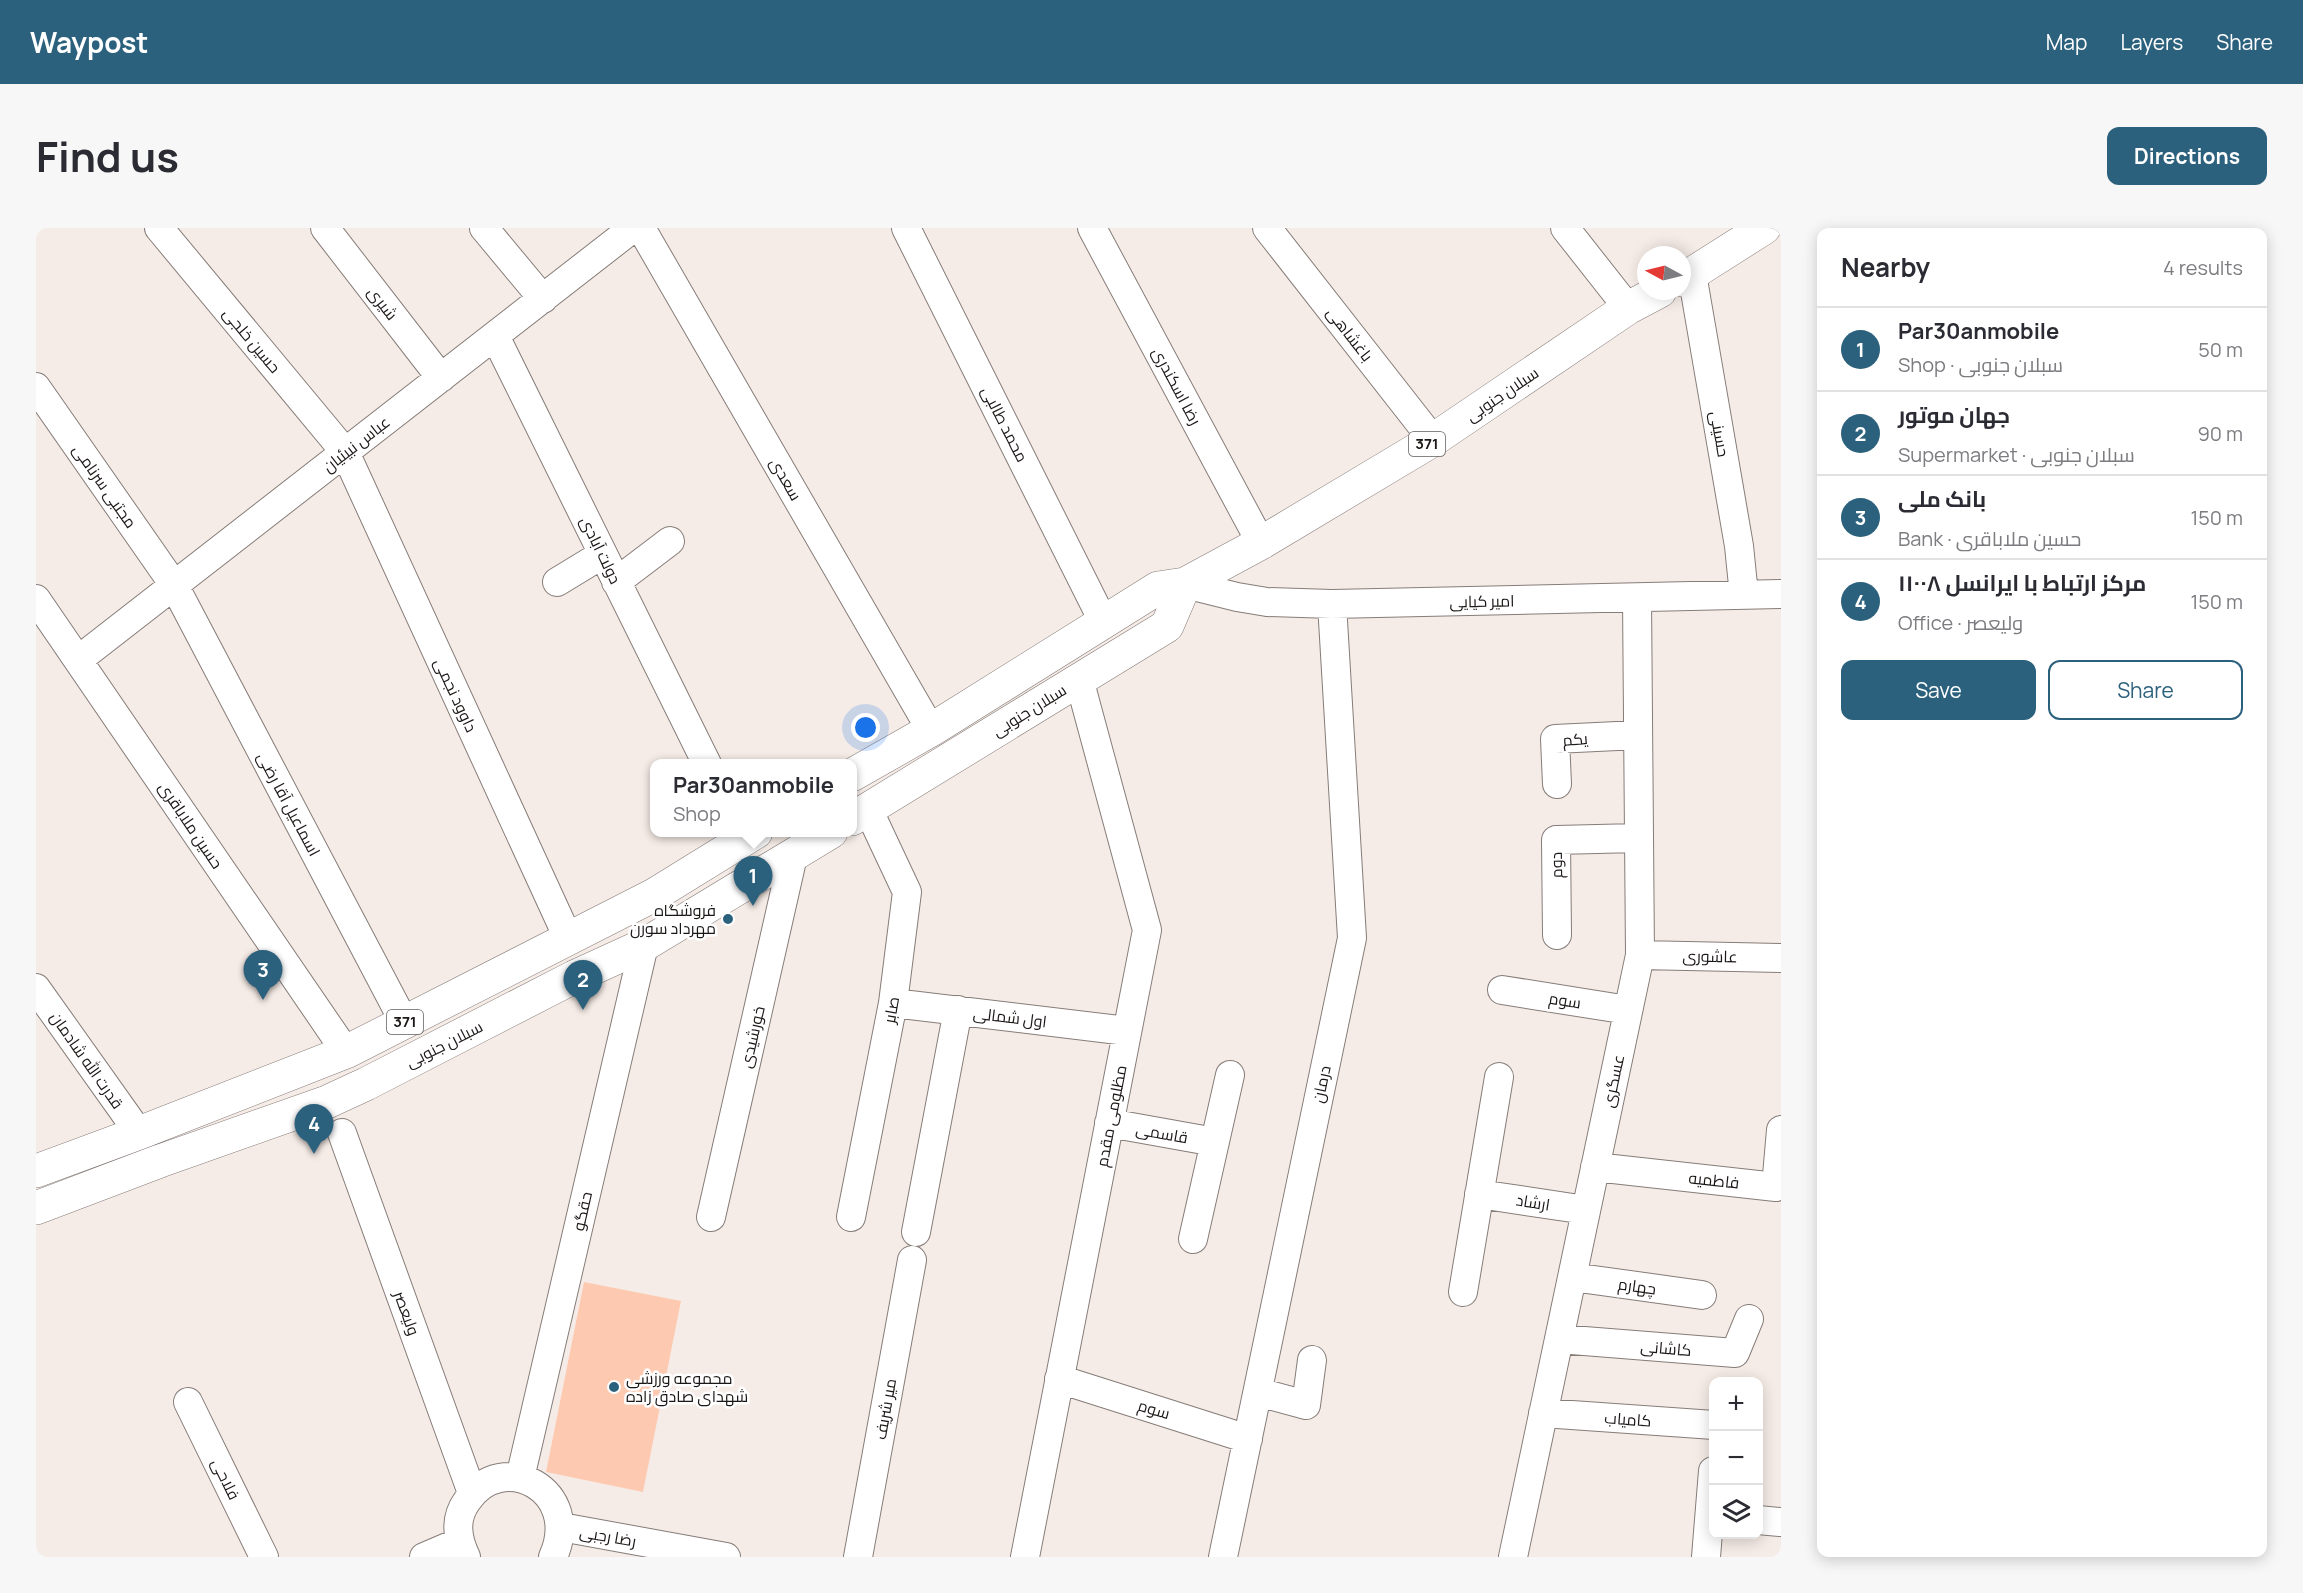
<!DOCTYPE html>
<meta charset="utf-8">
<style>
:root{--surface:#fff;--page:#f7f7f7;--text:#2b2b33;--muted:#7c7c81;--line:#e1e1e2;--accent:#2c617d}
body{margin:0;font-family:Manrope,Cairo,sans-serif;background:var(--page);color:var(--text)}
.controls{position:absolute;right:18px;bottom:18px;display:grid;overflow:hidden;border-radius:12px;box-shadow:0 3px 15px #0003}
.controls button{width:54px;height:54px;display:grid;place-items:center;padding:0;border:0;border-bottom:2px solid var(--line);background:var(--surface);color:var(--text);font:30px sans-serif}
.compass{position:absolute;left:1601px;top:18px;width:54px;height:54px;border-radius:50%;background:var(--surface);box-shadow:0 3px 15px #0003;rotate:277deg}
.you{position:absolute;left:830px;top:500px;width:21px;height:21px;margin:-15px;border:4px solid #fff;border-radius:50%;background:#1a73e8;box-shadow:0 0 0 9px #1a73e833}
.badge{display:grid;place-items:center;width:39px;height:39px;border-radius:50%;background:var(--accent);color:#fff;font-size:20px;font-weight:700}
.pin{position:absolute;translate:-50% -50px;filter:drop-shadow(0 2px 3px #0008)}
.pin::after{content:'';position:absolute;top:32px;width:21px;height:18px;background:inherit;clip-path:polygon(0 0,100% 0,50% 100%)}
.popup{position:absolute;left:614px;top:531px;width:207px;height:78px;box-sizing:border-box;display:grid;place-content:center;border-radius:12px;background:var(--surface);filter:drop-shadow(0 2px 4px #0005);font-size:20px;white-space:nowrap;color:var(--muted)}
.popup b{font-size:22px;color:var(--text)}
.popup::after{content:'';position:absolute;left:50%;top:100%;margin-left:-12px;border:12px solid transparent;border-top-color:var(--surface)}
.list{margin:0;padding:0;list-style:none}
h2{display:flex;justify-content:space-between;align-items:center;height:78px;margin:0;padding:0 24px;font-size:26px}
h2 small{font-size:20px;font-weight:400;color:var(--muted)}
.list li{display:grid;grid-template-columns:39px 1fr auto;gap:18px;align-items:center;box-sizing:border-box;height:84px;padding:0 24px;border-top:2px solid var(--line)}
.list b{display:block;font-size:22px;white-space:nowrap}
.list p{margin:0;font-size:20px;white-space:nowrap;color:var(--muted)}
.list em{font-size:20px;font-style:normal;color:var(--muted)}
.actions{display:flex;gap:12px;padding:18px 24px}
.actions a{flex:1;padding:14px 0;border:2px solid var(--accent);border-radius:12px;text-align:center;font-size:21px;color:var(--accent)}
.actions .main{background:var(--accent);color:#fff}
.icon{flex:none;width:33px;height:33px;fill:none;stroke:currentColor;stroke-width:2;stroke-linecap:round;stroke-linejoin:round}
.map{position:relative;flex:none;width:1745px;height:1329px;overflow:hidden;border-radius:12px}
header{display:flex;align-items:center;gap:36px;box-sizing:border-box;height:84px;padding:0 30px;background:var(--accent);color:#fff}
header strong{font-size:28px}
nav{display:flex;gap:33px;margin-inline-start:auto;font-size:21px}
.intro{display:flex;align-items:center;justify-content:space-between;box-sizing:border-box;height:144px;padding:0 36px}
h1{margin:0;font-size:42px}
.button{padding:15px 27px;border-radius:12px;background:var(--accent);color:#fff;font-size:21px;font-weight:700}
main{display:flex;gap:36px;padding:0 36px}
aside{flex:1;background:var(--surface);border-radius:12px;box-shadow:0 3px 15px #0003}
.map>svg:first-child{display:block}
</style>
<header>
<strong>Waypost</strong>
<nav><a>Map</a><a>Layers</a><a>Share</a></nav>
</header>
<div class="intro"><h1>Find us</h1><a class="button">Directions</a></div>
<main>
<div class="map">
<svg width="1745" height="1329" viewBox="0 0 1745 1329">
<rect width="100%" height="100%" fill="#f6ece7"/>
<path fill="#fdcab1" d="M548,1054L645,1073L607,1264L510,1244Z"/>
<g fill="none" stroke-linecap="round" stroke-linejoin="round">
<defs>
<path id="street" d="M123,0L309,224L532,710
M289,0L405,150
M448,0L507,71
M605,0L895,502
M870,0L1067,393
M1056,0L1225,315
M1231,0L1397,212
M1529,0L1592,80
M1656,46L1703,318L1708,367
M459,108L671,536
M0,159L138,357L368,794
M521,354L567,326
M580,354L634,313
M1149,356L1201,369L1231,374L1296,376L1745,366
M0,371L310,824
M42,432L597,0
M1521,556L1519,511L1602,507
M1521,707L1520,612L1602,610
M1604,727L1745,730
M0,760L103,905
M1466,762L1592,782
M857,775L1091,803
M1073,895L1179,914
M306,905L436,1265
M1559,939L1740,959L1745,902
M1443,966L1550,982
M675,989L757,628
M815,989L857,775L871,664L832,581
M880,1004L922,782
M1157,1011L1194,847
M1536,1049L1666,1067
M1427,1064L1463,849
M1523,1111L1699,1125L1713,1091
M1023,1151L1212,1211
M1222,1164L1270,1177L1276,1132
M152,1174L228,1329
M1507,1185L1678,1197
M484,1250L608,717
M1722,1292L1744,1294
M525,1299L690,1329
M388,1329L423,1314
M430,1329C421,1310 418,1291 431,1273C466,1220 547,1262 517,1329
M822,1329L876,1032
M989,1329L1111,702L1043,451
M1187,1329L1316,710L1296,376
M1477,1329L1604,727L1601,370
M1670,1329L1677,1243"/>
<path id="primary" d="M1646,52L1728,0
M816,547L895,502L1122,360L1149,356L1225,315L1397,212L1592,80L1624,63
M816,591L1131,398L1149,356
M0,943L103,905L310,824L618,667L720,604
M0,980L124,933L291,874L330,856L538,749L608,717L795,604"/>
</defs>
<use href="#street" stroke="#867c78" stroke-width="30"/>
<use href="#primary" stroke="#867c78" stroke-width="34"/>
<use href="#street" stroke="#fff" stroke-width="28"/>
<use href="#primary" stroke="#fff" stroke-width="33"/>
</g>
<g fill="#2c617d" stroke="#fff" stroke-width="2">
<circle cx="692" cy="691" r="6"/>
<circle cx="578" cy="1159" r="6"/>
</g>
<g text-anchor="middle" stroke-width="5" stroke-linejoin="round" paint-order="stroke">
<g fill="#fff" stroke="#5f5d5c" stroke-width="1.5">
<rect x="1373" y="204" width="36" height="24" rx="4.5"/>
<rect x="351" y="782" width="36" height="24" rx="4.5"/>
</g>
<g font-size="15" font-weight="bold" fill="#1b1716">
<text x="1391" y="221">371</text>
<text x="369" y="799">371</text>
</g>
<g font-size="16" fill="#1b1716" stroke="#fff">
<text transform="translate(347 75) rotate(52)" y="6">شیری</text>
<text transform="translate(1314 106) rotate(52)" y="6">باغشاهی</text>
<text transform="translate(216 112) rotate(50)" y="6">حسین خلجی</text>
<text transform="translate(1141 158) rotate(62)" y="6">رضا اسکندری</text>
<text transform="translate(1466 166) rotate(-34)" y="6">سبلان جنوبی</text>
<text transform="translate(969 196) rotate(63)" y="6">محمد طالبی</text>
<text transform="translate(1684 206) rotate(80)" y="6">حسینی</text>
<text transform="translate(320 216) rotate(-38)" y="6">عباس نبیئیان</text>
<text transform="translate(750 251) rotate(60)" y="6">سعدی</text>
<text transform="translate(69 258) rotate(55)" y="6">مجتبی سرنامی</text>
<text transform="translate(565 322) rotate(64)" y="6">دولت آبادی</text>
<text transform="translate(1446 373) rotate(-1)" y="6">امیر کیایی</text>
<text transform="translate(420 467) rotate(65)" y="6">داوود نجمی</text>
<text transform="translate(993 482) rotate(-32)" y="6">سبلان جنوبی</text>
<text transform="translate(1539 511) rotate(-5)" y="6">یکم</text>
<text transform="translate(253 576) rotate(62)" y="6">اسماعیل آقا رضی</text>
<text transform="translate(155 597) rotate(56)" y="6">حسین ملاباقری</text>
<text transform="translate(1520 637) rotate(-91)" y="6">دوم</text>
<text transform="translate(1674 728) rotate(1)" y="6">عاشوری</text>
<text transform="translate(1529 772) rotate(9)" y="6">سوم</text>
<text transform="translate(855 782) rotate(-80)" y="6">صابر</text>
<text transform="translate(974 789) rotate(7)" y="6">اول شمالی</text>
<text transform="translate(716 809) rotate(-77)" y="6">خورشیدی</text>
<text transform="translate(408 816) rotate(-27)" y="6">سبلان جنوبی</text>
<text transform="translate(51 832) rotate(55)" y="6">قدرت الله شادمان</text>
<text transform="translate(1577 853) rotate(-78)" y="6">عسگری</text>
<text transform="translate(1285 856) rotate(-78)" y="6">درمان</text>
<text transform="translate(1075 888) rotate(-79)" y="6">مظلومی مقدم</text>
<text transform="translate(1126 905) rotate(10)" y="6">قاسمی</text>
<text transform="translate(1678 952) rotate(6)" y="6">فاطمیه</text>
<text transform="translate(1497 974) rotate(9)" y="6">ارشاد</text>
<text transform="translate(546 983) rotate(-77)" y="6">حقگو</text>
<text transform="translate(1601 1058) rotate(8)" y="6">چهارم</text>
<text transform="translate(371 1085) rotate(70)" y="6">ولیعصر</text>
<text transform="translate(1630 1120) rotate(5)" y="6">کاشانی</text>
<text transform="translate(849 1181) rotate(-80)" y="6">میر شریف</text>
<text transform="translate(1118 1181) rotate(17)" y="6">سوم</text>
<text transform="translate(1592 1191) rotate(4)" y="6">کامیاب</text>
<text transform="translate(190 1251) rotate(64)" y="6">فلاحی</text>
<text transform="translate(572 1308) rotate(10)" y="6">رضا رجبی</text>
</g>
<g font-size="16" fill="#1b1716" stroke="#fff" text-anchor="end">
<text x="680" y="688">فروشگاه<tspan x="680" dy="18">مهرداد سورن</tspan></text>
<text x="590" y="1156" text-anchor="start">مجموعه ورزشی<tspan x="590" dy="18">شهدای صادق زاده</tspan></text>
</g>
</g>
</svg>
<div class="controls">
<button>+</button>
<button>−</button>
<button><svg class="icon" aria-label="layers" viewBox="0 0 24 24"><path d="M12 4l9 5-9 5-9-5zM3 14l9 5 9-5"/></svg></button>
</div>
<svg class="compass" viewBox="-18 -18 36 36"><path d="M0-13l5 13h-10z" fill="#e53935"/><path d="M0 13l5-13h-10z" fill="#7c7c81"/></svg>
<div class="you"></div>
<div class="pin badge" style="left:717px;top:678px">1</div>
<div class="popup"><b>Par30anmobile</b>Shop</div>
<div class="pin badge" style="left:547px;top:782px">2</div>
<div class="pin badge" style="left:227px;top:772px">3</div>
<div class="pin badge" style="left:278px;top:926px">4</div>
</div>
<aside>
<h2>Nearby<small>4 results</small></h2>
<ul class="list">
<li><span class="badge">1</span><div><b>Par30anmobile</b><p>Shop · سبلان جنوبی</p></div><em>50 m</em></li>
<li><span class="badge">2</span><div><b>جهان موتور</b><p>Supermarket · سبلان جنوبی</p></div><em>90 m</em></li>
<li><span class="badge">3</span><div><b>بانک ملی</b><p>Bank · حسین ملاباقری</p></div><em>150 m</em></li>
<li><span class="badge">4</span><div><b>مرکز ارتباط با ایرانسل ۱۱۰۰۸</b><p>Office · ولیعصر</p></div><em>150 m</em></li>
</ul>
<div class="actions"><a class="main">Save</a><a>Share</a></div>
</aside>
</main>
